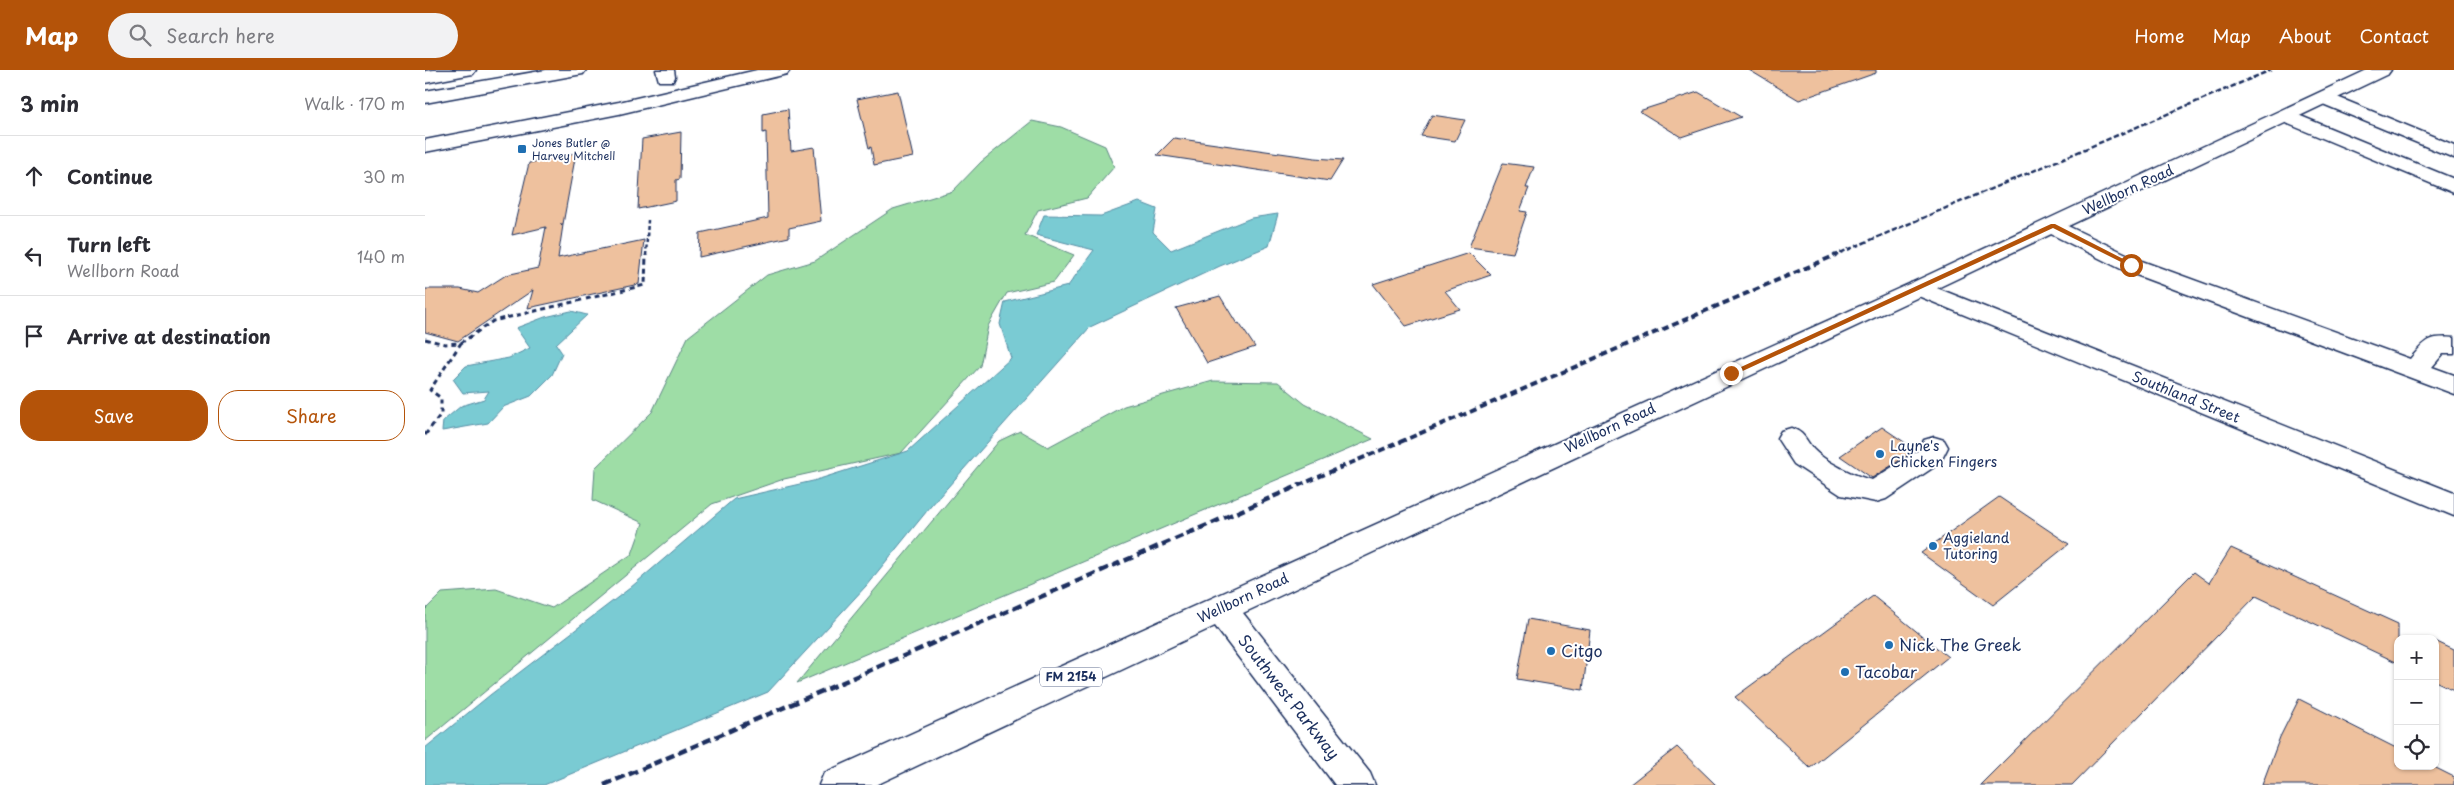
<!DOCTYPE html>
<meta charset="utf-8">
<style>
:root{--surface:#fff;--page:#f2f2f3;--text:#2b2b33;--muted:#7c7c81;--line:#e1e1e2;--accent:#b45309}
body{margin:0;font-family:"Playpen Sans",sans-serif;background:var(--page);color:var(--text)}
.controls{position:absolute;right:15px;bottom:15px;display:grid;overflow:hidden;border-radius:10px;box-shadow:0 1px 4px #0004}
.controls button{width:45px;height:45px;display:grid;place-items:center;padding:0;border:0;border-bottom:1px solid var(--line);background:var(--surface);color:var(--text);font:25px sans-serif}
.stop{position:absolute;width:15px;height:15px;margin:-11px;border:4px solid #b45309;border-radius:50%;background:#fff}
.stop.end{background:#b45309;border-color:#fff;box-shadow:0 1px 5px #0008}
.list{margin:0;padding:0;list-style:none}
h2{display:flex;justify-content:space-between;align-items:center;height:65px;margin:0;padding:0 20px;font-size:21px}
h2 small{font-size:16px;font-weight:400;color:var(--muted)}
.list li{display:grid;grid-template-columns:32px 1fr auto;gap:15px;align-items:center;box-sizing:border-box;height:80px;padding:0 20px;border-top:1px solid var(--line)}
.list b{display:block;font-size:19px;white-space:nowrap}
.list p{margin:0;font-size:16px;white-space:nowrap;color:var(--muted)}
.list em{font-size:16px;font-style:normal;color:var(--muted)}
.actions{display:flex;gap:10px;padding:15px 20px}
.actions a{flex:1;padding:11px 0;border:1px solid var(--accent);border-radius:20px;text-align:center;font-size:18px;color:var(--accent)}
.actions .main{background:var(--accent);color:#fff}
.icon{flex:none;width:28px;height:28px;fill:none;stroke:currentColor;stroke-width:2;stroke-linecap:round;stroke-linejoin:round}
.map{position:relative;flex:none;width:2029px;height:715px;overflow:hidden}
header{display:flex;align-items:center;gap:30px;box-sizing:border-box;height:70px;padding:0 25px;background:var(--accent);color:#fff}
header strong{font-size:24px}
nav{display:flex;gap:28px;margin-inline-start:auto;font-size:18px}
.search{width:350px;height:45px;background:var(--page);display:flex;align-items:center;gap:12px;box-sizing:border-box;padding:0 18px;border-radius:28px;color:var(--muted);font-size:19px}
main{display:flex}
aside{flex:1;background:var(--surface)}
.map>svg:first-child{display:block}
</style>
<header>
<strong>Map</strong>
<div class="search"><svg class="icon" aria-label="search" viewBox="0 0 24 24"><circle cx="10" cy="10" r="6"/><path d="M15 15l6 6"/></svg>Search here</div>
<nav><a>Home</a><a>Map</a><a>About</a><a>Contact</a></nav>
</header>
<main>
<aside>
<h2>3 min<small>Walk · 170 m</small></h2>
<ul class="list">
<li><svg class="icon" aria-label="ahead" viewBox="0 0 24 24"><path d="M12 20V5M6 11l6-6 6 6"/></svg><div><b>Continue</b></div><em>30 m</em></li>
<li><svg class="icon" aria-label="left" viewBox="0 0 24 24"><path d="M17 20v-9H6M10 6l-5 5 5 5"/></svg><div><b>Turn left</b><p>Wellborn Road</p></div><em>140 m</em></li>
<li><svg class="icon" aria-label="arrive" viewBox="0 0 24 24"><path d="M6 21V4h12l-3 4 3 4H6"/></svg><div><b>Arrive at destination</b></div></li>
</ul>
<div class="actions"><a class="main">Save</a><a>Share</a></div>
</aside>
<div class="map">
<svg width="2029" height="715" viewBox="0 0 2029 715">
<rect width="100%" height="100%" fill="#fff"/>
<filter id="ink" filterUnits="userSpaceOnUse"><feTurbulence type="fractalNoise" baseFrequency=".02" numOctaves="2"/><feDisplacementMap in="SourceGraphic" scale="10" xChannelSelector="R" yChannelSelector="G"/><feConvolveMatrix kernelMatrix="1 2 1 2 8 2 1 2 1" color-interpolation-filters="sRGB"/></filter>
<g filter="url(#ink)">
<path fill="#9edda6" stroke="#5c8682" d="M607,51L636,57L680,76L689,97L662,128L613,140L600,165L649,185L629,212L582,223L563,256L555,296L476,383L359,409L287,434L0,671V540L17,523L71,519L127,538L207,484L218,453L168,430L170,398L227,342L263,267L342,205L390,191L468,139L528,121L556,92Z
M788,311L853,312L880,334L948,369L372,613L574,371L595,361L623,377L699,336Z"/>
<path fill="#7acbd3" stroke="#548da4" d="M714,132L732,139L728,162L746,180L826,148L853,144L844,176L795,196L665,257L506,436L441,516L343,622L119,715H0V678L65,625L205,518L309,429L388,411L483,381L586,288L575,254L580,232L643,216L669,180L611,165L619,145L676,146Z
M146,241L162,245L131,274L137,283L127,305L106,326L78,337L63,353L17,361L18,351L36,336L59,329L64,321L38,323L28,309L41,296L84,288L105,278L91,258L120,247Z"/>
<path fill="#eec19e" stroke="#1b2f5e" d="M1324,0H1451V3L1374,30Z
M473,21L488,87L449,95L446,77L444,78L432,29Z
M1273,22L1316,47L1256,67L1214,41Z
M363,39L366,81L389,77L396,151L364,158V167L274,187L275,163L343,148L341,62L338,63V44Z
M1007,45L1040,50L1030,71L996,66Z
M256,62L255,109L251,110V131L213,139L217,69Z
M749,68L890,88L918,90L905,111L732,85Z
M151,83L138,154H135L138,155L133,188L219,170L214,214L103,238L108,220L33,271L0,262V219H35L53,223L81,205L113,198L121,157L87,165L104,93Z
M1078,93L1109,97L1101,118H1104L1095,141L1102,142L1088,183L1044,177Z
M1044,183L1066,205L1020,221L1035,239L981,256L948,214Z
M795,226L812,254L814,253L830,277L782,293L751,238Z
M1457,357L1491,380L1447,408L1415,386Z
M1574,427L1644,474L1568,535L1496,483Z
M1806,478L1973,554V593L1831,526L1647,715H1555L1769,502L1784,513Z
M1448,526L1523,587L1385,698L1310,627Z
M1103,549L1165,560L1158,620L1092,609Z
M2010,571L2029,580V620L2010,611Z
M1874,629L1973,679V696H2007L2029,707V715H1837L1855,667Z
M1252,677L1291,715H1204Z"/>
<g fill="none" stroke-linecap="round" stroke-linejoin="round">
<defs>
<path id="minor" d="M9,0H51L48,4L42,5L0,13V1Z
M121,0H161L158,4L152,5L0,33V21Z
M231,0H249L250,7L248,11H234Z
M332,0H365L362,4L194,44L0,82V70L194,32Z
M1900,22L2029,75V88L1893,32L1890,28L1893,24Z
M1861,40L2029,109V123L1854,50L1851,46L1854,42Z
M1628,149L1714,190L1985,289C2002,270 2003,266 2029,268V284H2018L2007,297L2029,305V324L1698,200L1620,161L1617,156L1620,151Z
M1494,211L2029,423V446L1486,223L1482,218L1486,213Z
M1366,358C1379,362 1380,369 1388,379C1399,391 1431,407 1447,410L1494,380L1499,370L1509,367L1519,370L1523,377L1515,393L1461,429L1451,432L1416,425L1369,394L1352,368L1356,361Z"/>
<path id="major" d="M1942,0H1966L1963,4L1502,223L818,543L945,703L950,715H910L790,556L451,715H394L399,703L1486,213Z"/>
</defs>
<use href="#minor" stroke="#1b2f5e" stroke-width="3"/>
<use href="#major" stroke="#1b2f5e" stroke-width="3"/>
<path stroke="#1b2f5e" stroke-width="2.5" stroke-dasharray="4 2.5" stroke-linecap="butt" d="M221,186L223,150"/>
<path stroke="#1b2f5e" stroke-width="3" stroke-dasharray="5 4" stroke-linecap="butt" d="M0,269L20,274L36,273L68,251L220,215L221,185
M0,365L16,344V328L5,320L36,273"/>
<use href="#minor" fill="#fff" fill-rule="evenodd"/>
<use href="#major" fill="#fff" fill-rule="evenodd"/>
<path stroke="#1b2f5e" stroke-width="2.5" stroke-dasharray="5.5 2.5" stroke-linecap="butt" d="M1408,186L1846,0"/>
<path stroke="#1b2f5e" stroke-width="4" stroke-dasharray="7 4" stroke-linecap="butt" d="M863,420L1411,185"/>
<path stroke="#1b2f5e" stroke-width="4.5" stroke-dasharray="9 4.5" stroke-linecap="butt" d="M179,715L866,419"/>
</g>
</g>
<path fill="#b45309" d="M1626,154H1630L1710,195L1704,196L1628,158L1309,305L1303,303Z"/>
<g fill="#1f6fb2" stroke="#fff" stroke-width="2">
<rect x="92" y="74" width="10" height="10" rx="2.5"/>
<circle cx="1455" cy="384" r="5"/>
<circle cx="1508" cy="476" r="5"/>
<circle cx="1464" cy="575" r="5"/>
<circle cx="1126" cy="581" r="5"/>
<circle cx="1420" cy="602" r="5"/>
</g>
<g text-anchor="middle" stroke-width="4" stroke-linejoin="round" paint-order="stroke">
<g font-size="11" fill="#1b2f5e" stroke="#fff" text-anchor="start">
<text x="107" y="77">Jones Butler @<tspan x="107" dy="13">Harvey Mitchell</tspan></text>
</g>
<rect fill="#fff" stroke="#5f6d8e" stroke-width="1" x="615" y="597.5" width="62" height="19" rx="4"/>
<g font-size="12" font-weight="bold" fill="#1b2f5e">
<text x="646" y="611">FM 2154</text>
</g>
<g font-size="14" fill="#1b2f5e" stroke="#fff">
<text transform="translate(1703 120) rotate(-25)" y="5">Wellborn Road</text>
<text transform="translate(1761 327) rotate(22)" y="5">Southland Street</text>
<text transform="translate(1185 358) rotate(-25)" y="5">Wellborn Road</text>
<text transform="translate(818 528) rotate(-25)" y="5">Wellborn Road</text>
</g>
<g font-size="14" fill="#1b2f5e" stroke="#fff" text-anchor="start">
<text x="1465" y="381">Layne's<tspan x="1465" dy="16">Chicken Fingers</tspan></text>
<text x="1518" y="473">Aggieland<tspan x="1518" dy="16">Tutoring</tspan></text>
</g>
<g font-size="16" fill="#1b2f5e" stroke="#fff" text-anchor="start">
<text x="1474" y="581">Nick The Greek</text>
<text x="1136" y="587">Citgo</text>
<text x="1430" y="608">Tacobar</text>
</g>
<g font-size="16" fill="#1b2f5e" stroke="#fff">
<text transform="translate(864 627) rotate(52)" y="6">Southwest Parkway</text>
</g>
</g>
</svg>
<div class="controls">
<button>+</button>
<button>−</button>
<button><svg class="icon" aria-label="locate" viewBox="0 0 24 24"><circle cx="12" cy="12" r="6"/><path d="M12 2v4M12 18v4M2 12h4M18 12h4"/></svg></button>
</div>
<div class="stop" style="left:1706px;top:195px"></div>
<div class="stop end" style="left:1306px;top:303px"></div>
</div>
</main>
